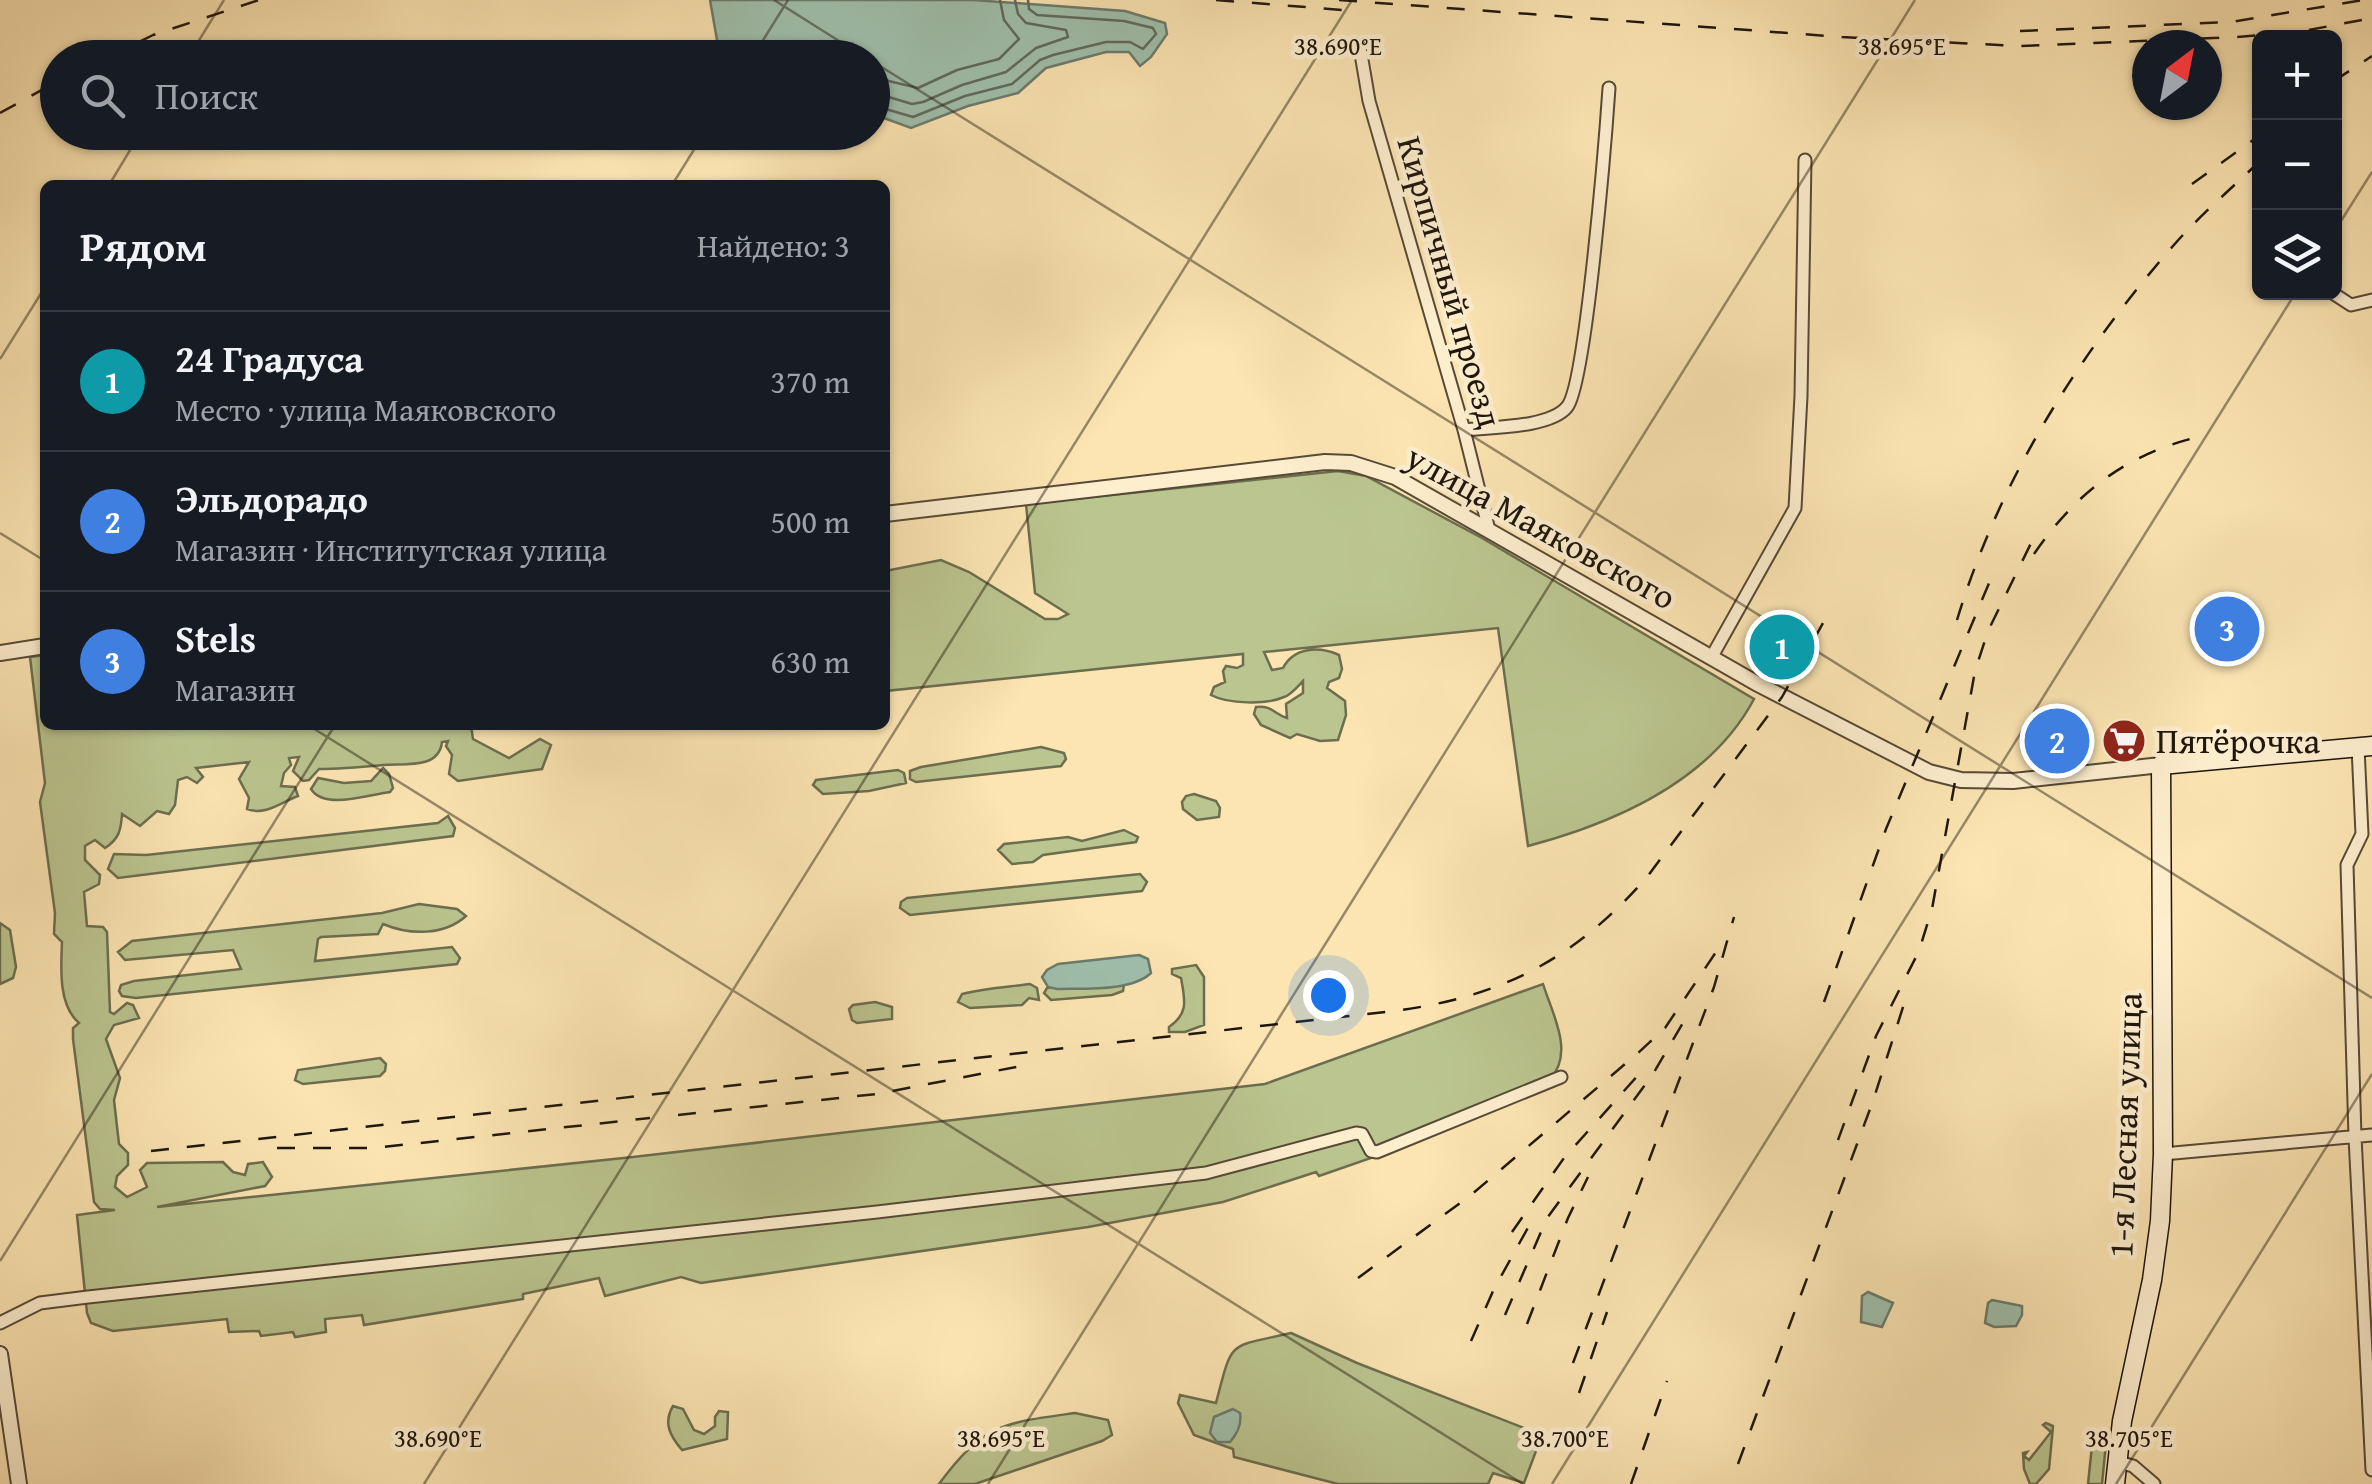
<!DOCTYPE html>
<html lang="ru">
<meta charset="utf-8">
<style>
:root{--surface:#171b24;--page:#242831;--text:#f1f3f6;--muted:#9ea1a6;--line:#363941;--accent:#b45309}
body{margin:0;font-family:"Gentium Book Plus",serif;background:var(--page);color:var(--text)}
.controls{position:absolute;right:30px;top:30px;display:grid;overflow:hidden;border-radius:15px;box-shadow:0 2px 8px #0004}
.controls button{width:90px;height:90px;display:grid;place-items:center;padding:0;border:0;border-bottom:2px solid var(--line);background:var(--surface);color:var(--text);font:50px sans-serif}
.compass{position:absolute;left:2132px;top:30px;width:90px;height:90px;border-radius:50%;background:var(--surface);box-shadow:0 2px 8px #0004;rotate:32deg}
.you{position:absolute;left:1328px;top:995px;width:35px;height:35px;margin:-25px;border:8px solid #fff;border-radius:50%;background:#1a73e8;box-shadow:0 0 0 15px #1a73e833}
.badge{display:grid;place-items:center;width:65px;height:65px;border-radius:50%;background:var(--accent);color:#fff;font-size:32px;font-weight:700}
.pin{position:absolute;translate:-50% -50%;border:5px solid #fff;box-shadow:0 2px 10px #0006}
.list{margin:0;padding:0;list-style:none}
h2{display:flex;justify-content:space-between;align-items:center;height:130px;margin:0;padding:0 40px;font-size:42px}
h2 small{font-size:32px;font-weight:400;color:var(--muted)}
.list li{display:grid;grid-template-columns:65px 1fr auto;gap:30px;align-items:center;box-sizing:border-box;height:140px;padding:0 40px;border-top:2px solid var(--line)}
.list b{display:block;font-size:38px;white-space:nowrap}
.list p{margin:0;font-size:32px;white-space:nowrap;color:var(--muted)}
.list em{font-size:32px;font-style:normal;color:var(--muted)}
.icon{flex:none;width:55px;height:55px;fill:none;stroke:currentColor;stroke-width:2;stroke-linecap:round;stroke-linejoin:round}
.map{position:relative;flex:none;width:2372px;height:1484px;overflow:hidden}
.search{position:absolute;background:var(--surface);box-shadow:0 2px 8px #0004;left:40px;top:40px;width:850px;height:110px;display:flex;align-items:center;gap:25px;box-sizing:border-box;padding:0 35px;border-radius:55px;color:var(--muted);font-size:38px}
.panel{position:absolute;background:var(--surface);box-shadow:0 2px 8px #0004;left:40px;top:180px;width:850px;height:550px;border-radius:15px}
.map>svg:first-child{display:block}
</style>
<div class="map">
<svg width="2372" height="1484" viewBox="0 0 2372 1484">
<rect width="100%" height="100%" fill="#fce5b3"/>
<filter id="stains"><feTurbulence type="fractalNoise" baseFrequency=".002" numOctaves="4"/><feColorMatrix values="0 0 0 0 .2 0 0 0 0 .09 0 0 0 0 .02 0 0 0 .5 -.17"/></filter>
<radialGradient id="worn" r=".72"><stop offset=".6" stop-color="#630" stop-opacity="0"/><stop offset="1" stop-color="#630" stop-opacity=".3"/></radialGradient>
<path fill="#bbc58f" stroke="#6c6e4e" stroke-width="2.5" d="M1338,471L1366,476L1482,538L1754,699C1710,782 1615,823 1528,846L1498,628L1264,652L1272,670L1283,668C1294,647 1319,646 1339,655L1342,669L1339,678L1329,682L1327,688L1345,701L1346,715L1338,740L1320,741L1297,734L1290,738L1261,725L1254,714L1256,707C1272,705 1274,714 1287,718L1286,704L1303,693V681C1298,686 1291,695 1284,697C1266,705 1228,704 1211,695L1214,687L1225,682L1223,671L1226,666L1237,668L1243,665V654L885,691V571L941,560L969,572L1045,619H1058L1068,614L1035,593L1026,504Z
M45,655V725H471L473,739L509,758L540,739L551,745L542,769L458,781L449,774L452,755L446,746L448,741L442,742C439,770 403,763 383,765C362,767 341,769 319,769L309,780L303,781L293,771L299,757L289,758L291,765L284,773L281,786L295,787L298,796C281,802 266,816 247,809L249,798L239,779L249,762L196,768L203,777L197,783L187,777L178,780L175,805L169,814L157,811L140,826L122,814C121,830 119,839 105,848L95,840L85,846V860L100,875L99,884L84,892L87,926L103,927L107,932L110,1012L114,1014L127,1003L133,1005L139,1018L114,1025L106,1039L120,1078L114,1100L119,1144L128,1153V1165L117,1176L115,1187L127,1197L147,1187L140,1170L147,1163L223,1162L233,1172L245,1175L248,1164L263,1162L272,1177L265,1186L157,1207L633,1157L1265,1084L1543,984C1552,1013 1575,1053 1550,1079L1381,1144L1371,1158L1319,1176L1316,1172L1223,1202L1088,1227L701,1283L681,1277L605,1296L599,1278L523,1294V1299L364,1325L362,1315L325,1319L326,1332L295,1337L293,1332L261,1336L259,1331L229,1332L227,1319L113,1331L91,1323L87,1313L77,1215L115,1210L100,1209L94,1202L73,1039V1028L79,1023C58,1005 61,968 62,942L54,934L55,913L40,802L45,783L30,657Z
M1041,747L1064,753L1066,759L1061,766L916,782L910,779V771L921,767Z
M383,768L389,774L393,788L390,792C367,795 324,810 311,789L318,778L344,783L371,781Z
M898,770L904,773L906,783L869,791L823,794L813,785L816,780Z
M1194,794L1216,801L1220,808L1219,817L1197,820L1183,809L1182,802L1186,796Z
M448,816L455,828L453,836L118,878L108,869L114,854L146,855L438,823Z
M1124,830L1138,837L1136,842L1043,855L1033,862L1012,864L998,850L1004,844L1068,837L1082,841Z
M1140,874L1147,882L1142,891L910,915L900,908L901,902L907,898Z
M419,904L457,909L466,916C444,936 409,935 383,924L378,934L321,937L318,939L315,961L452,947L460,958L457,964L136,998L122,996L119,991L121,985L134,981L241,969L233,950L125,960L118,952L132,941L382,913Z
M0,923L10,930L16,967L13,978L0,984Z
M1196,965L1204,977V1025L1185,1032H1169V1027C1189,1013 1185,1001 1181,978L1172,974V969Z
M1030,984L1037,988L1039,1000L1029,998L1022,1005L970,1008L958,1002L962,994C985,988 1007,987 1030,984Z
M1124,984L1123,991L1112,995L1051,1000L1044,993L1047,988L1059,985Z
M875,1002L892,1007V1019L857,1023L852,1020L849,1009L853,1005Z
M380,1058L386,1064L385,1071L380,1076L303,1084L295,1080L298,1070Z
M1291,1333L1357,1363L1542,1435L1524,1483L1493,1473L1488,1484H1338L1234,1457L1233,1449L1194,1435L1178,1403L1180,1395L1216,1403C1233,1338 1227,1348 1291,1333Z
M673,1406L683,1409L694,1430L704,1434L715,1426V1417L719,1411L728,1412L727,1439L682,1450C670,1436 663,1423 673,1406Z
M1075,1413L1108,1420L1112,1435L1102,1441L975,1484H939C984,1423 1004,1423 1075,1413Z
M2046,1423L2053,1426L2049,1469L2036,1484H2030L2024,1469L2023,1453L2027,1452L2024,1456L2029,1460L2051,1432L2043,1425Z
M2104,1430L2107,1433L2102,1484H2088L2093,1436Z"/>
<path fill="#9fbfac" stroke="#6b7b6c" stroke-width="2.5" d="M710,0H973L1125,11L1165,23L1167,34L1151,57L1140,66L1129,52H1106L1046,68L1018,93L968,106L911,128L873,114L872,58L720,57Z
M1139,955L1148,959L1151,973C1131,992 1083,988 1057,989L1048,987L1042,977L1047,970L1058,964Z
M1868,1292L1893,1303L1882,1327L1861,1322L1862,1296Z
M1992,1300L2022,1306V1315L2016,1326L1994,1327L1985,1323L1988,1303Z
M1233,1409L1240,1413C1242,1424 1237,1434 1230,1442H1217L1210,1433L1214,1417Z"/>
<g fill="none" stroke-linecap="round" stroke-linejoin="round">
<path stroke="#5e6a5c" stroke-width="2.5" d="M872,77L918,88L957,70L999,59L1019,39L1004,20L1000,0
M872,92L912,104L923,102L962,85L1006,72L1036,48L1068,37L1066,30L1026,23L1018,14L1015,0
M872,105L913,117L965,96L1012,84L1040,60L1053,55L1106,42H1130L1143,49L1156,34L1153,28L1124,21L1037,15L1029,9L1028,0"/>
<defs>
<path id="minor" d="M1360,48L1369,101L1464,430L1489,530
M2331,292L2351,305L2372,300
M1464,430C1490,427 1550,428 1567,407C1586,385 1606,132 1609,88
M1711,658L1795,508L1801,396L1805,160
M2358,747L2362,834L2347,865L2355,1137L2372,1470
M2163,1154L2372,1135
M0,1323L40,1303L88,1297L877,1212L1206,1173L1356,1133L1362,1134L1371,1151L1377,1152L1561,1077
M2118,1462L2133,1466L2154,1484"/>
<path id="tertiary" d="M885,514L1325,462L1351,463L1395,477L1756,683L1929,772L1961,780L2013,781L2161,765
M0,653L45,646
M0,1354L19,1484"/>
<path id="secondary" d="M2115,1484L2122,1421L2152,1280L2160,1221L2163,1154L2161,765L2372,746"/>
</defs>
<use href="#minor" stroke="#564a36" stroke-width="15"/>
<use href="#tertiary" stroke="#564a36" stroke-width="18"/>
<use href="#secondary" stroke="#1e160c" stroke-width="21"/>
<use href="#minor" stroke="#fdeece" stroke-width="11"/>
<use href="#tertiary" stroke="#fdeece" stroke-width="14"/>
<use href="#secondary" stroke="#fdeece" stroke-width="18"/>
<path stroke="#1e160c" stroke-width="2.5" stroke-dasharray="18 18" stroke-linecap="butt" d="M1216,0L1355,11
M1339,0L1842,37L2019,46L2236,37L2298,32L2372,18
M2020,31L2231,22L2363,0
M107,58L153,35L259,0
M2334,81L2372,56
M2334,103L2337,102
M0,113L58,81
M2192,184L2260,135
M2034,554C2077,491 2128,453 2202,436
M1957,620C1999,481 2077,356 2173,246C2199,216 2231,189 2260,161
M1824,1002L1886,829L1992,576
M678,1115L877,1094L1021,1066
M1838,1140L1876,1036L1919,951L1932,909L1975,671L1988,631L2037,531
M277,1148H374L650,1118
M151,1151L1394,1011C1502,997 1575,959 1647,877L1782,697L1823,623
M1512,1232L1564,1158L1640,1073
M1358,1278L1471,1195L1638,1053L1665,1028L1716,952
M1505,1315L1547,1218L1653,1074L1687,1016
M1527,1324L1568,1218L1588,1177
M1471,1341L1494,1289L1530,1224
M1573,1363L1714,987L1734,917
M1579,1393L1607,1312
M1738,1464L1873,1101L1904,1004
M1631,1484L1667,1381"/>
</g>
<path fill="none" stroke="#1e160c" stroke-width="2.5" stroke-opacity="0.45" d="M774,0L866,58M188,58L224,0M752,58L788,0M872,61L2372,998M109,185L141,132M672,185L705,132M2334,232L2372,172M0,359L45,287M0,533L45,561M308,725L1523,1484M0,1261L335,725M424,1484L1352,0M988,1484L1915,0M1552,1484L2296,292M2116,1484L2372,1074"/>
<defs>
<symbol id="supermarket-disc" viewBox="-11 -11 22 22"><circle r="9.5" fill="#8f2418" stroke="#fdeece"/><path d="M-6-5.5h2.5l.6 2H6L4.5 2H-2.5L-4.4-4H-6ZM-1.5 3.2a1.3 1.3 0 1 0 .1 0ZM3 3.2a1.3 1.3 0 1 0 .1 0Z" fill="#fff"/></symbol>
</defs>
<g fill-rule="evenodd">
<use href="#supermarket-disc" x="2099" y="716" width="50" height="50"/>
</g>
<g text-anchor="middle" stroke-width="9" stroke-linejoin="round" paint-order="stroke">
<g font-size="35" fill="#1e160c" stroke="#fdeece">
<text transform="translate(1450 282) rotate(74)" y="12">Кирпичный проезд</text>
<text transform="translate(1541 527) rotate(29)" y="12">улица Маяковского</text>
<text transform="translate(2125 1125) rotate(-88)" y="12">1-я Лесная улица</text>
</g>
<g font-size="35" fill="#1e160c" stroke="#fdeece" text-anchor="start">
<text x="2156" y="753">Пятёрочка</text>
</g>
</g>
<g font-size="25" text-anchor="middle" fill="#1e160c" stroke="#fdeece" stroke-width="9" stroke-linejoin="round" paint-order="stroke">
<text x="1338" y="55">38.690°E</text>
<text x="1902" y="55">38.695°E</text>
<text x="438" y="1447">38.690°E</text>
<text x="1001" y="1447">38.695°E</text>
<text x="1565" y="1447">38.700°E</text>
<text x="2129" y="1447">38.705°E</text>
</g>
<rect width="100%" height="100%" filter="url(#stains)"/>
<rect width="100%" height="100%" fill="url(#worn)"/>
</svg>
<div class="controls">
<button>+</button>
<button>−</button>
<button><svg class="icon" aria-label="layers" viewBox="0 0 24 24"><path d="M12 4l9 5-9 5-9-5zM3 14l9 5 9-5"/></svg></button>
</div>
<svg class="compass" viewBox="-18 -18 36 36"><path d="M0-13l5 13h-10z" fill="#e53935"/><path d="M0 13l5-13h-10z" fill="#9ea1a6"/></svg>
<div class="you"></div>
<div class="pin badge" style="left:1782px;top:647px;background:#0f9aa8">1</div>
<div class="pin badge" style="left:2057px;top:741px;background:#3f7fe0">2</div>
<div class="pin badge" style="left:2227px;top:629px;background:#3f7fe0">3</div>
<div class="search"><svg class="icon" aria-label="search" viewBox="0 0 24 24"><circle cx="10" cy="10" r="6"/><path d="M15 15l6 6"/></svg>Поиск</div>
<section class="panel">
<h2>Рядом<small>Найдено: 3</small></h2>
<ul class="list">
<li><span class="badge" style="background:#0f9aa8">1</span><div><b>24 Градуса</b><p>Место · улица Маяковского</p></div><em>370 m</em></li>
<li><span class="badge" style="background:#3f7fe0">2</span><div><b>Эльдорадо</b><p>Магазин · Институтская улица</p></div><em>500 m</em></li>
<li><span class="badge" style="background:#3f7fe0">3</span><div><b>Stels</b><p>Магазин</p></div><em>630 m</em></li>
</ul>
</section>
</div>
